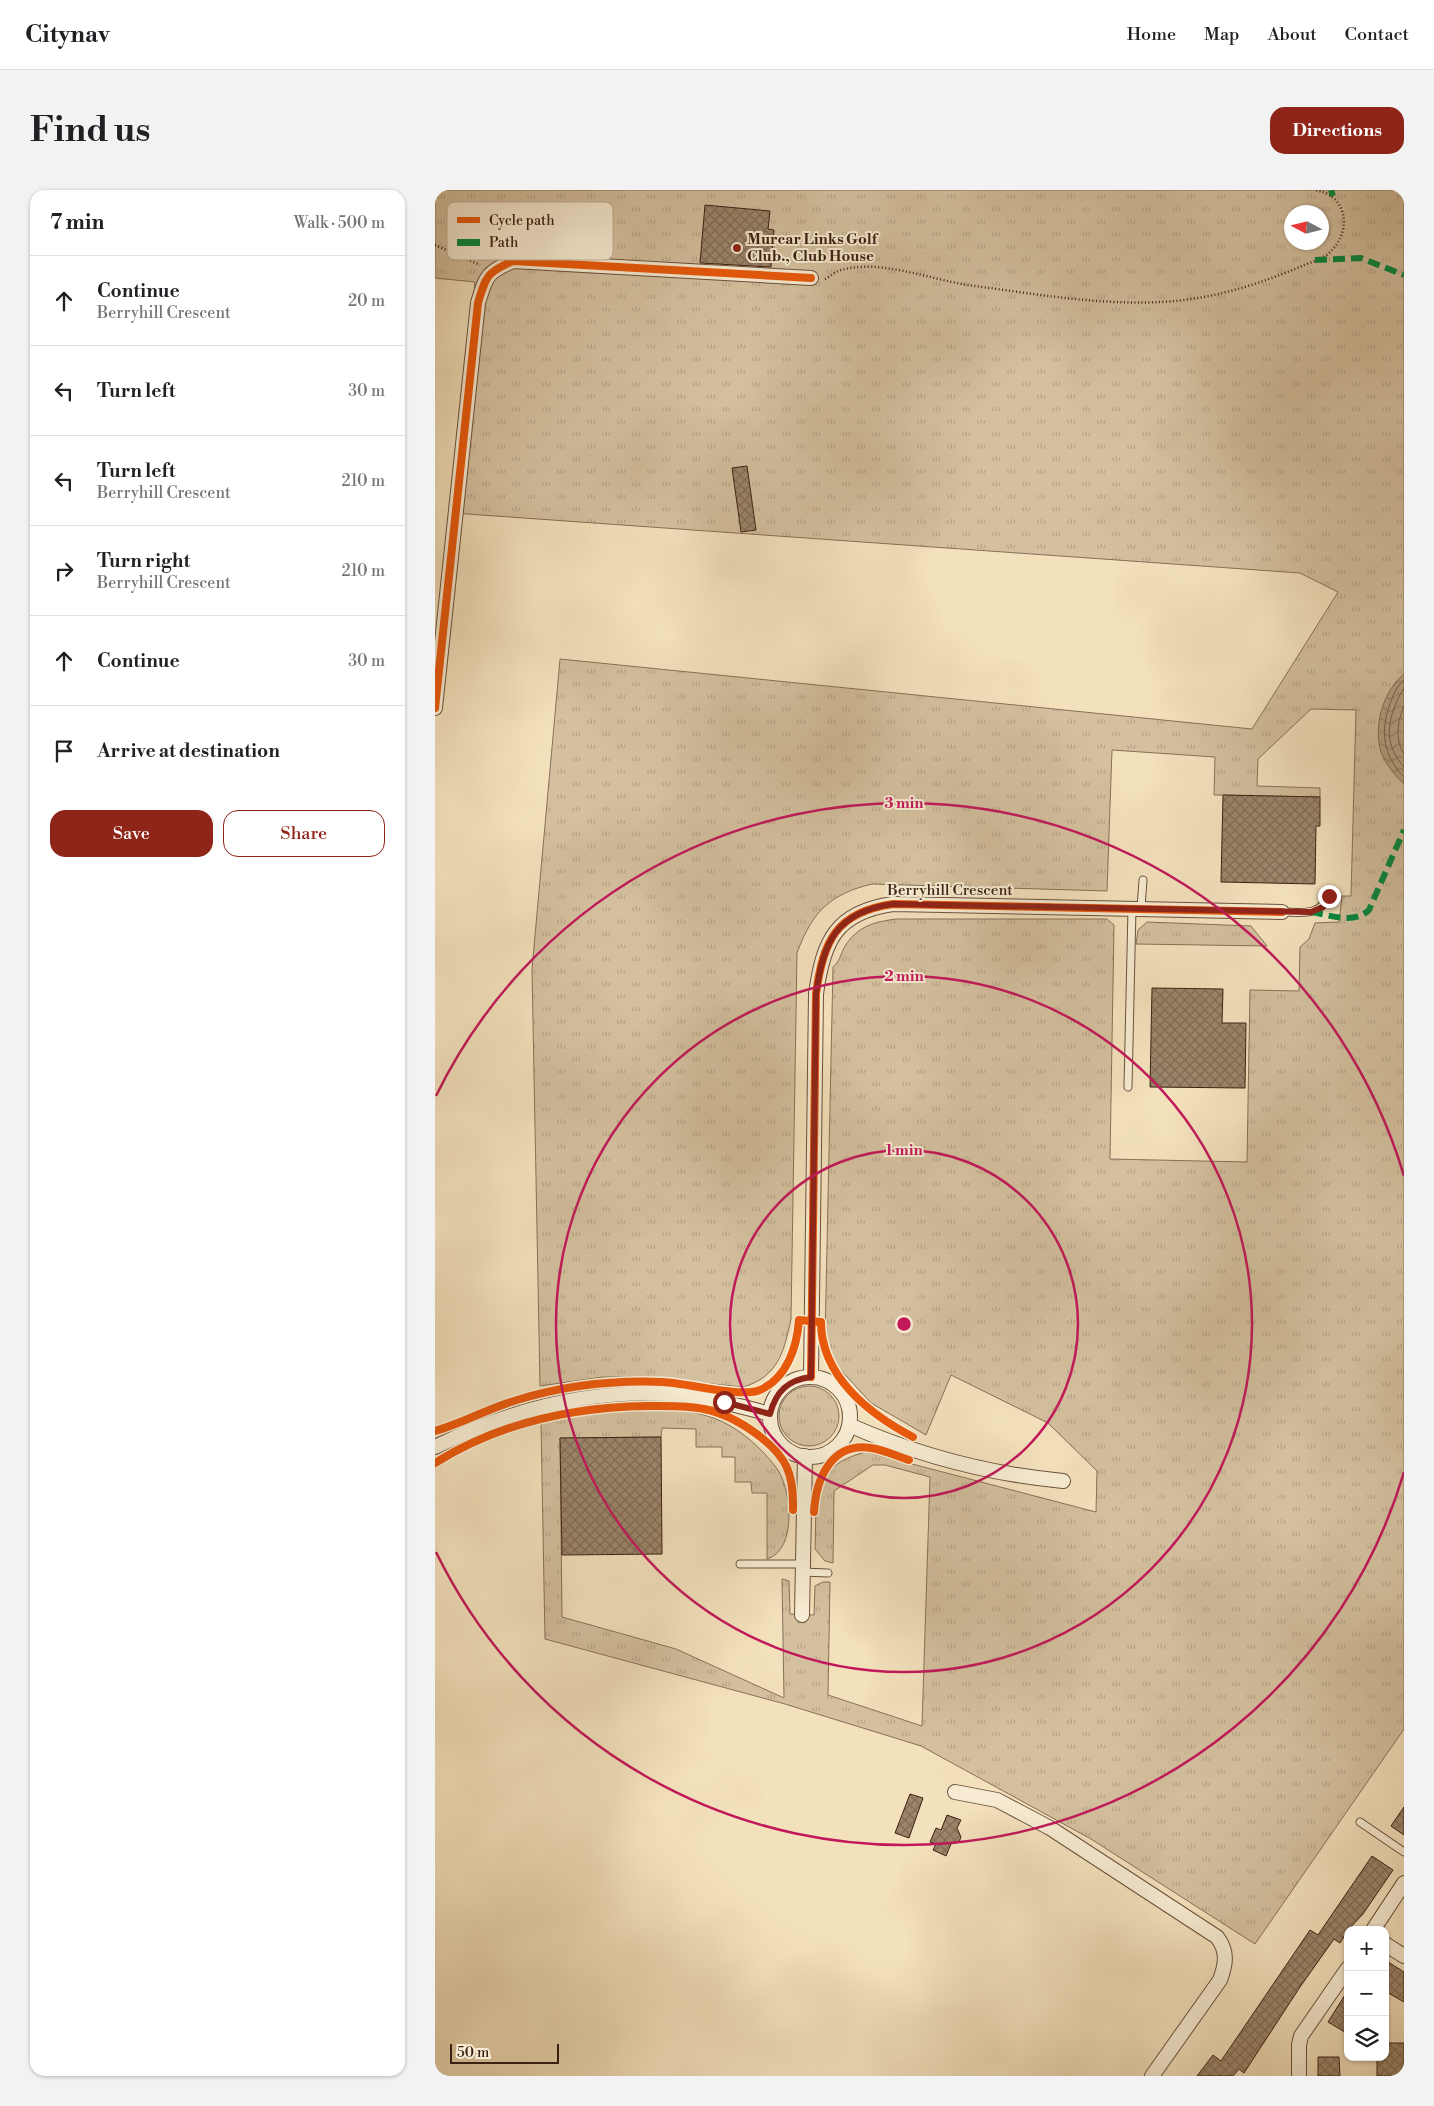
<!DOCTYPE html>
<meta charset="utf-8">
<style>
:root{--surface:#fff;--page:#f2f2f2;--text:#202124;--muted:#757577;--line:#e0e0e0;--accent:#8f2418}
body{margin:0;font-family:"Libre Bodoni",serif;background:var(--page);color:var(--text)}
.controls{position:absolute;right:15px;bottom:15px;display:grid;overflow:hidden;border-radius:10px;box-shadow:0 1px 4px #0004}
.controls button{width:45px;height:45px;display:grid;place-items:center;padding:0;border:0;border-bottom:1px solid var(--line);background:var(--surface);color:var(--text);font:25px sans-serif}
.compass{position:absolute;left:849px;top:15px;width:45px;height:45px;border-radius:50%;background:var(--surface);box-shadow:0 1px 4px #0004;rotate:277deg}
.scale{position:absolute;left:15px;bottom:12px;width:109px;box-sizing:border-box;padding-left:5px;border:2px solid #3c2112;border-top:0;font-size:14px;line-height:18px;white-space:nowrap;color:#3c2112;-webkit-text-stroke:4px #f7ecd3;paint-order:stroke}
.stop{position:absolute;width:15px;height:15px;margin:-11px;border:4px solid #8f2418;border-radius:50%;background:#fff}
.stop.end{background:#8f2418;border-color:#fff;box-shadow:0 1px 5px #0008}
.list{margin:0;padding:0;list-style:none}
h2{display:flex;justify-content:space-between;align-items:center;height:65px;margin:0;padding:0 20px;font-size:21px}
h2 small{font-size:16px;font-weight:400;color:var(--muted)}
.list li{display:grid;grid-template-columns:32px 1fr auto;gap:15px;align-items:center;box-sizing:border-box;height:90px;padding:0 20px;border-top:1px solid var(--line)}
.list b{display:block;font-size:19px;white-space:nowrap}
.list p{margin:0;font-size:16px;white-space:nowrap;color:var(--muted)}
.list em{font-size:16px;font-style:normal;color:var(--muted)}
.actions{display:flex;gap:10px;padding:15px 20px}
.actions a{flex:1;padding:11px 0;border:1px solid var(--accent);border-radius:15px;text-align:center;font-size:18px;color:var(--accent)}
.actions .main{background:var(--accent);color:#fff}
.icon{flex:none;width:28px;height:28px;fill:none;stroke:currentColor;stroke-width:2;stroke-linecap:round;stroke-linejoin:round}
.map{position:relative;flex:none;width:969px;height:1886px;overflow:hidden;border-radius:15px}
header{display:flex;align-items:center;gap:30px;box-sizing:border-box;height:70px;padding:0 25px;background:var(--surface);border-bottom:1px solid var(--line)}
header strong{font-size:24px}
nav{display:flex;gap:28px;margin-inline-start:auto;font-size:18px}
.intro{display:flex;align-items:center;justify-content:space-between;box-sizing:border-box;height:120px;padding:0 30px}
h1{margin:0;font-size:35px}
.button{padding:12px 22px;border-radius:15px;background:var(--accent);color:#fff;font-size:18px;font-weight:700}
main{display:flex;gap:30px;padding:0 30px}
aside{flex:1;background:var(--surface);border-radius:15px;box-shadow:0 1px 4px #0004}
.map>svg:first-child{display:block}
</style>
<header>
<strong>Citynav</strong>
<nav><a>Home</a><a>Map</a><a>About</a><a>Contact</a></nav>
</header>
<div class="intro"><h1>Find us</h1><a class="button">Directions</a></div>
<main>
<aside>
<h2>7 min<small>Walk · 500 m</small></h2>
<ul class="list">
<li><svg class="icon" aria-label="ahead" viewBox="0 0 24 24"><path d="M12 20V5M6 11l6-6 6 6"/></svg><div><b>Continue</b><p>Berryhill Crescent</p></div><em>20 m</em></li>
<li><svg class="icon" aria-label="left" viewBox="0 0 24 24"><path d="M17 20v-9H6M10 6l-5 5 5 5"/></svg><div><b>Turn left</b></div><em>30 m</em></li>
<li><svg class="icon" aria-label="left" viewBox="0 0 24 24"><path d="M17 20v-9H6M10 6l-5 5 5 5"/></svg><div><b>Turn left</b><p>Berryhill Crescent</p></div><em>210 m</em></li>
<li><svg class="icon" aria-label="right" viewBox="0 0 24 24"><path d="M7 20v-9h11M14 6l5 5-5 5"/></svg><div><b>Turn right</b><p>Berryhill Crescent</p></div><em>210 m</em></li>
<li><svg class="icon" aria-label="ahead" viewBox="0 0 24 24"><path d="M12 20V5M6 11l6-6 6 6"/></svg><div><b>Continue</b></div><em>30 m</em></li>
<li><svg class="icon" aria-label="arrive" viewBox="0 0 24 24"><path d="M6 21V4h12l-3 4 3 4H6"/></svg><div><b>Arrive at destination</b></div></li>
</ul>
<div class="actions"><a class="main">Save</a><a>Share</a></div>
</aside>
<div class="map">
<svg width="969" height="1886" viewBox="0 0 969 1886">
<defs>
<pattern id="grass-tufts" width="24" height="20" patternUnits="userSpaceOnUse" patternTransform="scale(1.25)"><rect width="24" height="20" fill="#d4c09f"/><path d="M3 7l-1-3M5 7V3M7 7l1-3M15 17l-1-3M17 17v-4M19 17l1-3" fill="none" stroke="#b7a588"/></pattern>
<pattern id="water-waves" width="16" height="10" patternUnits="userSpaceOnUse" patternTransform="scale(1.25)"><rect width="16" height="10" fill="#b5a082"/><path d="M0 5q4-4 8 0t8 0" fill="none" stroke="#948269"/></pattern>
<pattern id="building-cross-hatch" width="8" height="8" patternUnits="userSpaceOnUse" patternTransform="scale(1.25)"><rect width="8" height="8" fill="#9b856a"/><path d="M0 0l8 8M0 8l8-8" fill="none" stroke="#806c56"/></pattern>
</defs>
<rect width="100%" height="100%" fill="#f3e1bc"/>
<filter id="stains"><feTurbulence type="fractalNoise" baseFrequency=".004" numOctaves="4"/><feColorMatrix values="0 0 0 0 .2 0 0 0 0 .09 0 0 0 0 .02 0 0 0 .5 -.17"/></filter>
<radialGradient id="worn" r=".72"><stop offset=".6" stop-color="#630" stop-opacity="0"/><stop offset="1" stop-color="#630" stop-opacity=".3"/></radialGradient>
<path fill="url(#grass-tufts)" stroke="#887058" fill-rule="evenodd" d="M0,0H969V1539L820,1754L656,1649L486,1556L350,1514L110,1449L106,1233C155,1219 241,1209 288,1232C307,1241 327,1259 340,1276C357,1296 363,1360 332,1369V1303H317L316,1292H300V1267H287V1257H261V1239L227,1238L226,1247L125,1248L127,1427L241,1459L349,1508L347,1389L354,1391L355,1424L379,1425L380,1396L388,1392H395L393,1505L487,1536L495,1287L450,1275H438L399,1301L398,1373L390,1371L380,1359C382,1312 374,1276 431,1262L661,1322L662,1281L613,1233L516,1185L491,1245L436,1213L401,1175L390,1149L398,777C405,771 406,763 410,756C423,736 439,732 461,729H672L679,735L675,969L812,972L815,800L864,801L865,757L874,749L880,733L904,732L907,706H916L921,520L876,519L823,569L822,596L885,598V607L779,605L780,567L677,560L672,701L437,694C395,704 377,722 362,763L356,1129C349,1162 343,1187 308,1197L209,1187H168L105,1196L97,779L125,469L817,539L903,402L865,383L18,323L40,92L0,88ZM856,22H886V52H856Z
M712,732L816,736L832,756L701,754L703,740Z
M344 1226a30 30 0 1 1 60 0a30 30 0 1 1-60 0Z"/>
<path fill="url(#water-waves)" stroke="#856d55" d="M969,484V594C961,587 950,573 946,562C938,536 948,501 969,484Z"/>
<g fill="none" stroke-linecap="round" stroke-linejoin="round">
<path stroke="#78604a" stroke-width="1" d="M969,490C961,497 958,505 955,514C945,541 948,566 969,587
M969,498C958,515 949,541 958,560C960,566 965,572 969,577
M969,515C963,532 959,548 969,564"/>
</g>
<path fill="url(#building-cross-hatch)" stroke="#3c2112" d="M270,15L335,21L333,39L339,40L336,77L265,73Z
M312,276L321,340L306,342L297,278Z
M788,605L885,607V636H881L880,694L786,692Z
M717,798L788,799L787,833H811L810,898L715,897Z
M226,1247L227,1364L127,1365L125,1248Z
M475,1604L488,1608L474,1648L460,1643Z
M969,1617V1645L956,1636Z
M512,1625L526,1630L522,1638L526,1647L524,1652L516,1654L511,1666L498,1660L501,1654L495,1652L501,1638L506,1640Z
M937,1666L958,1680L928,1724L913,1740L905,1753L899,1749L865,1797L809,1883L804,1879L798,1886H762L778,1865L786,1871L875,1740L883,1745Z
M950,1770L969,1782V1812L950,1801Z
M913,1800V1844L893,1832Z
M950,1853H969V1886H942V1867H950Z
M883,1867H904L905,1886H883Z"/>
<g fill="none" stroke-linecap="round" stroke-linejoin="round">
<defs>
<path id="lane" d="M706,718L708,690
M847,722C866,722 884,727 894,706
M693,897L697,718
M305,1374H368
M367,1382L393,1383
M925,1632L969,1662"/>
<path id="street" d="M0,518L43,113C51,86 52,82 78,71L376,88
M376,1187L381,804C388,751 401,722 458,714L847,722
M335 1227a40 40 0 1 1 80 0a40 40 0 1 1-80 0Z
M414,1235C482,1265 553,1284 628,1291
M0,1257C79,1218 164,1196 253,1206C281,1209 308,1217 335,1224
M367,1425L370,1266
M520,1602L562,1610L615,1638L782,1747C793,1761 791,1774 785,1790L717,1886
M938,1740L969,1693
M950,1754L969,1766
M864,1886V1855L866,1846L913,1778"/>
</defs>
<use href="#lane" stroke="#6a513c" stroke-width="9"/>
<use href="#street" stroke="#6a513c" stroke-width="16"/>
<path stroke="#3c2112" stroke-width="2.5" stroke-dasharray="1 2.5" stroke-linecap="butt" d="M0,55L45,75
M390,89C395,87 400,81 406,80C446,69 493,89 533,95C601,104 671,117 740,111C784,107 827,93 867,76C876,72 891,68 897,60C917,39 912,5 880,0"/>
<use href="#lane" stroke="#f7ecd3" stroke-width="7"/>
<use href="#street" stroke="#f7ecd3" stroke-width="14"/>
<path stroke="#00873e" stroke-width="6" stroke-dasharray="12 6" stroke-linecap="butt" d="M896,0L898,6
M880,70L926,68L969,85
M876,722C896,725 918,735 934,720L969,640"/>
<defs>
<path id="cycleway" d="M0,518L43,113C51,86 52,82 78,71L376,88
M376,1187L381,804C388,751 401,722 458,714L847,722
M0,1241C28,1233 54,1218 82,1210C128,1196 179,1190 228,1192C252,1193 306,1208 325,1200C352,1188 362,1157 364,1130L386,1132C386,1186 434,1224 478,1247
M0,1273C64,1233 138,1217 213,1216C231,1216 251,1215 269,1219C289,1223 307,1233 323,1245C352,1267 359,1284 358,1320
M379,1322C381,1289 396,1252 436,1258C449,1260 462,1266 474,1270"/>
</defs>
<use href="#cycleway" stroke="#f7ecd3" stroke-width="11"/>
<use href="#cycleway" stroke="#e8590c" stroke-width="8"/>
</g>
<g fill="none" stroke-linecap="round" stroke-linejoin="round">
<path stroke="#8f2418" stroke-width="6" d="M289,1212L335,1224C341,1201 353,1190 376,1187L381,804C388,752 401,722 458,714L876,722L888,717L894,706"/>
</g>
<g fill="none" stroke="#c2185b" stroke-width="2.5">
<circle cx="469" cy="1134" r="174"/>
<circle cx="469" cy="1134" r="348"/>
<path d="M969 1282A521 521 0 0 1 1 1362M1 906A521 521 0 0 1 969 986"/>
</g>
<circle fill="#8f2418" stroke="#f7ecd3" stroke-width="2" cx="302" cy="58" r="5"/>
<g text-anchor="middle" stroke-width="4" stroke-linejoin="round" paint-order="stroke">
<g font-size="15" font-weight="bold" fill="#3c2112" stroke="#f7ecd3" text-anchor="start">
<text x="312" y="54">Murcar Links Golf<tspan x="312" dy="17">Club., Club House</tspan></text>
</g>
<g font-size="15" fill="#3c2112" stroke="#f7ecd3">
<text x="515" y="705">Berryhill Crescent</text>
</g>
</g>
<rect x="12" y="12" width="166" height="58" rx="8" fill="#f7ecd3" stroke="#bfaf99" stroke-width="1"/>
<rect x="22" y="27" width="23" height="6" fill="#e8590c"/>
<rect x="22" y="49" width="23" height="7" fill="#00873e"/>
<g font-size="14" fill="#3c2112">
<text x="54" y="35">Cycle path</text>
<text x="54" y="57">Path</text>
</g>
<circle cx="469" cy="1134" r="8" fill="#c2185b" stroke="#f7ecd3" stroke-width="2.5"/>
<g font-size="15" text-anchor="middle" font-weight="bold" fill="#c2185b" stroke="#f7ecd3" stroke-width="4" stroke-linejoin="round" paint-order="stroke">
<text x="469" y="618">3 min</text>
<text x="469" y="791">2 min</text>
<text x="469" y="965">1 min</text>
</g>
<rect width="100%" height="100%" filter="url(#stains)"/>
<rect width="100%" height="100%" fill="url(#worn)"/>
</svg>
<div class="controls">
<button>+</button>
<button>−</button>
<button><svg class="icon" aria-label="layers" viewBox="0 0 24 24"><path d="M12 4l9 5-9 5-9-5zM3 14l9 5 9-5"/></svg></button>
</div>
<svg class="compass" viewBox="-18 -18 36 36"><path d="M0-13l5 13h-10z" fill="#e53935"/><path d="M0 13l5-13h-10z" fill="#757577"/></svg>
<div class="scale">50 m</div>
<div class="stop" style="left:289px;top:1212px"></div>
<div class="stop end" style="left:894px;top:706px"></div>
</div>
</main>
